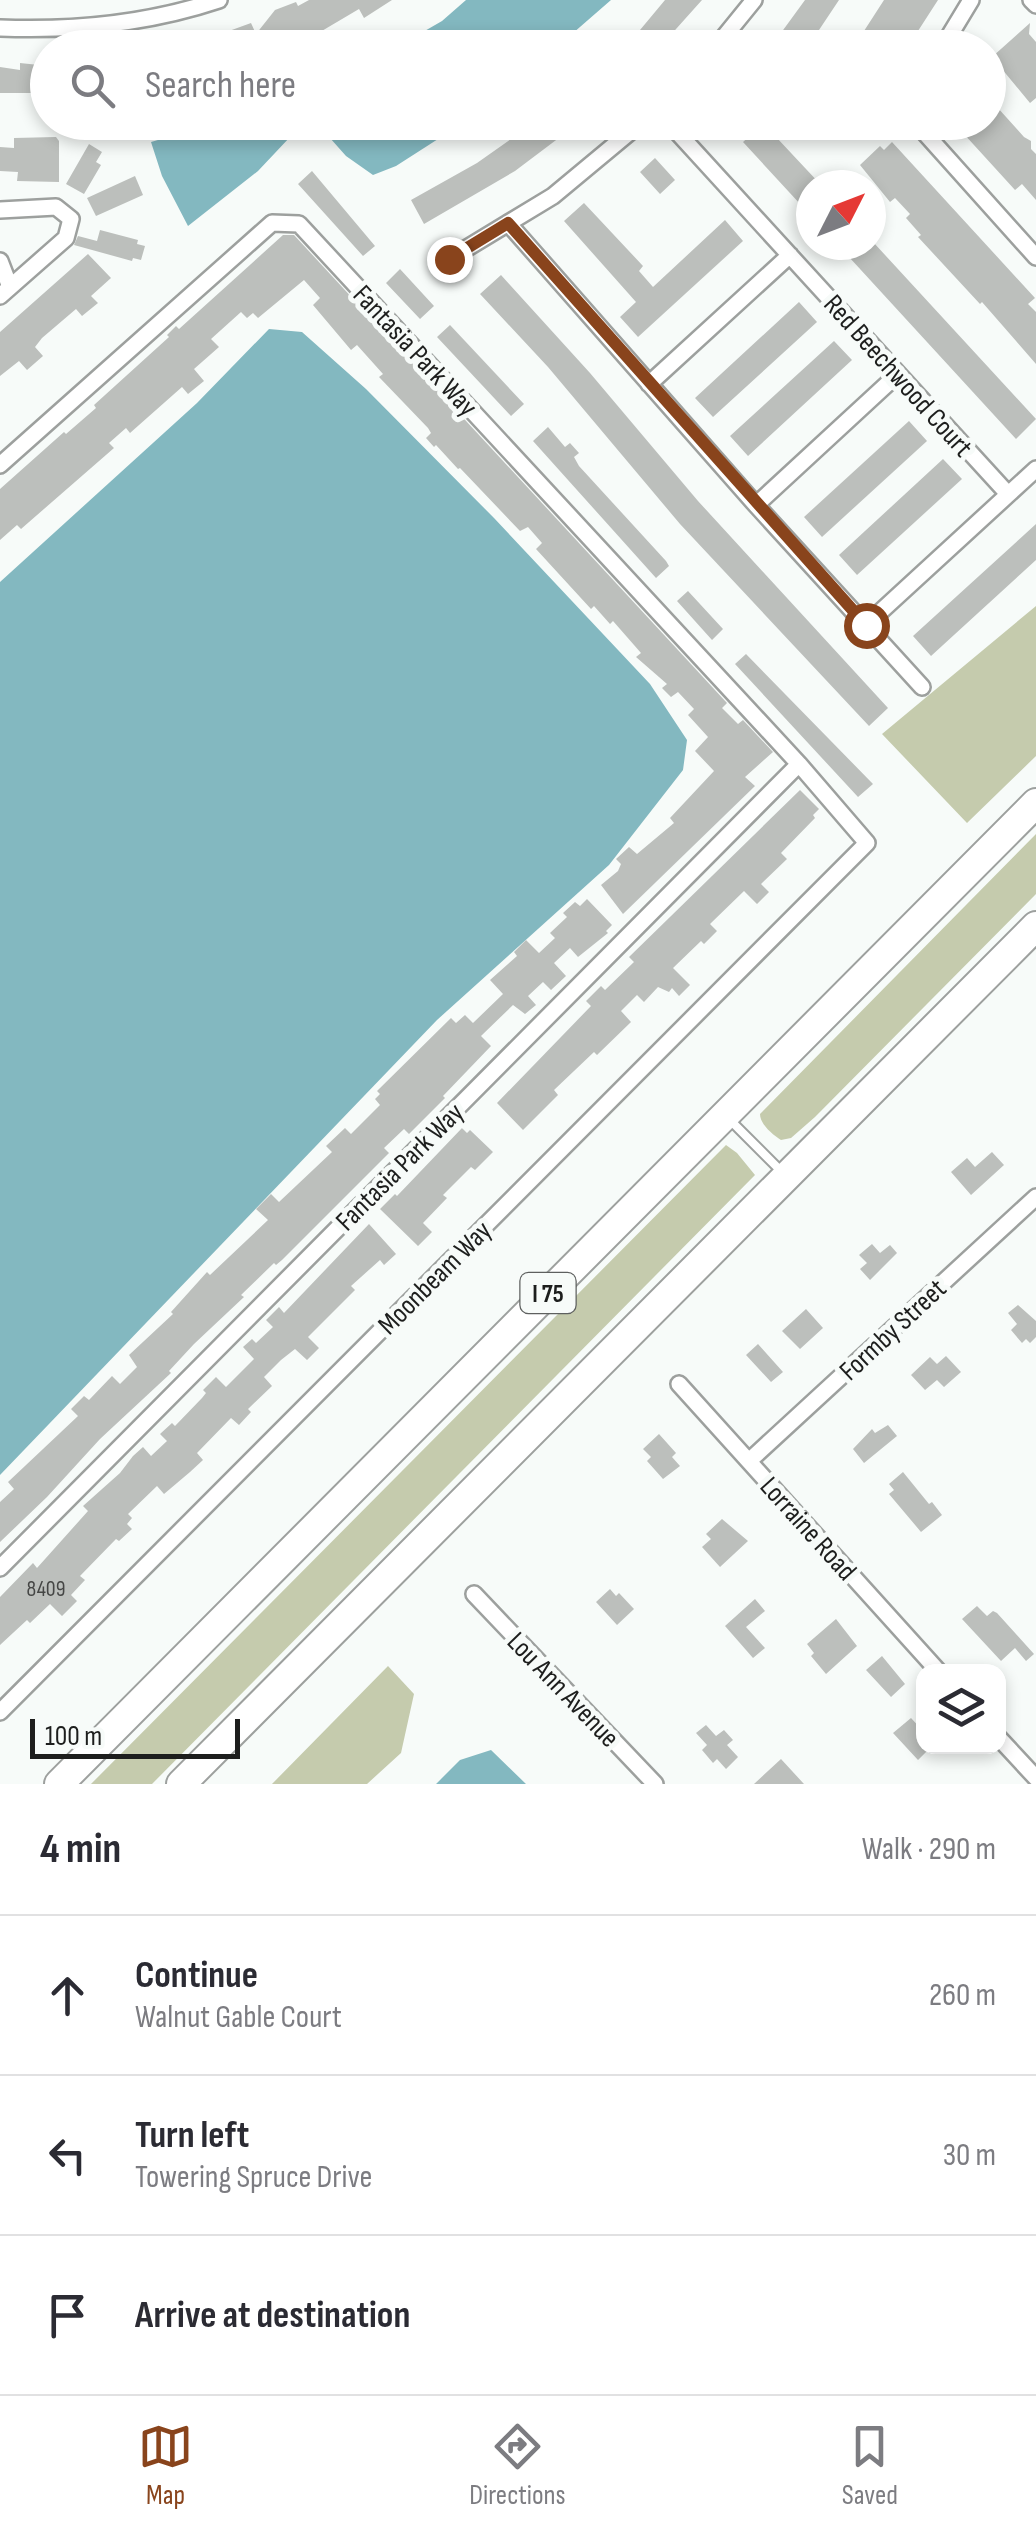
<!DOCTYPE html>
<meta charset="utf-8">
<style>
:root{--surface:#fff;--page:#f7f7f7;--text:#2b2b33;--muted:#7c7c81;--line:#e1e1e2;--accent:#89441c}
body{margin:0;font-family:"Sofia Sans Condensed",sans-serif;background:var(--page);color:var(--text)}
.controls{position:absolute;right:30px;bottom:30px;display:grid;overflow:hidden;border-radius:20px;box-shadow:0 5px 15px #0003}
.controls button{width:90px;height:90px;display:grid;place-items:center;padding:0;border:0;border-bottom:2px solid var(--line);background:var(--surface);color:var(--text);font:50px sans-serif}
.compass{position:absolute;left:796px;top:170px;width:90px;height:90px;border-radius:50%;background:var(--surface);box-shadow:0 5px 15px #0003;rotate:48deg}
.scale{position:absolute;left:30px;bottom:25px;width:210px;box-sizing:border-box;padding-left:10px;border:5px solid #1d1e1d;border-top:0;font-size:28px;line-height:35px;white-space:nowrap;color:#1d1e1d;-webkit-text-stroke:8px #f7fbf9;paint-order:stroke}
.stop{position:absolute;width:30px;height:30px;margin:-22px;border:8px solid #89441c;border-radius:50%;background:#fff}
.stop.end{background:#89441c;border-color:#fff;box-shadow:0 2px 10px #0008}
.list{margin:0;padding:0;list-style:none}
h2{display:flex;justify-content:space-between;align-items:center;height:130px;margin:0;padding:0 40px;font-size:42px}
h2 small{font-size:32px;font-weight:400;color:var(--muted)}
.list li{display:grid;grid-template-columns:65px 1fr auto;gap:30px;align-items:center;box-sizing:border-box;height:160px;padding:0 40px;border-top:2px solid var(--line)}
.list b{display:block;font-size:38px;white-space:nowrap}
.list p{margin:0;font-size:32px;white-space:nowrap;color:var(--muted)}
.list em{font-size:32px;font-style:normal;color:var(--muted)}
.icon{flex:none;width:55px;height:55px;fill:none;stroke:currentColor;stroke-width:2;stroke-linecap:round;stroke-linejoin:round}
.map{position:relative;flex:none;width:1036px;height:1784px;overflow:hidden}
.search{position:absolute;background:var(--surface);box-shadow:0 5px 15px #0003;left:30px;right:30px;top:30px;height:110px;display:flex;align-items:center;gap:25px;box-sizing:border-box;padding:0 35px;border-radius:55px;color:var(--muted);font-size:38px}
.sheet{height:610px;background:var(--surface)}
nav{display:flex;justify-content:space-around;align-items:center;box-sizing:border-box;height:140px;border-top:2px solid var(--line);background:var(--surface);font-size:28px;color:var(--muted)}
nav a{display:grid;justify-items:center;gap:5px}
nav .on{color:var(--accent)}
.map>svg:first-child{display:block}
</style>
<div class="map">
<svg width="1036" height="1784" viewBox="0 0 1036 1784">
<rect width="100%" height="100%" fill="#f7fbf9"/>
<path fill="#c5cbad" d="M1036,606V756L967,823L882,734Z
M1036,834V894L815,1117L791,1138L781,1140C772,1134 760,1124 760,1114Z
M726,1145L737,1153L755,1175L152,1784H91Z
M388,1666L414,1694L401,1753L367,1784H272Z"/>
<path fill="#83b8c0" d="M466,0H611L557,47H397L442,21Z
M220,122H463V123L396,166L373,175L346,156L322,129L291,136L258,171L188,226L162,176L151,142Z
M269,329L302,332L366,389L494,518L650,684L687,740L683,770L609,865L437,1020L0,1475V582L197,403Z
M491,1750L526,1784H436L460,1760Z"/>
<path fill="#bcbfbc" d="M309,0H392L364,18L359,9L293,48H183L191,42V38L218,35L251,23L256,34L275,10L296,2L298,6Z
M665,0H702L659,48H625Z
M805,0H839L807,48H770Z
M884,0H938L907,48H853Z
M1030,23L1029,34L1036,42V98L1030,103L992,57Z
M20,63L48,66V88H40V93H0V67L20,70Z
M988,97L1024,137L1031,141V149L1036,154V200L1022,184L1015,190L953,122H988Z
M535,122H580L515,171L424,224L411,200L477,163Z
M743,122H762L821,185H811V196L801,205L743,142L754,132Z
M56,137L59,141V182L17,181L18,172L0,171V147L14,148V138Z
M892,142L1035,298L1028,304L1036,312V364L982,302L980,304L918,237L921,235L906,218L910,214L895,198L890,202L860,165L880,146L884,150Z
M89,144L102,152L96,162L101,165L84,194L66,184Z
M655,158L675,180L660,194L640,172Z
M312,171L375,246L363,256L298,184Z
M135,176L143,195L96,216L87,198Z
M584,203L643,266L639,271L653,287L725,220L743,241L638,337L620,317L636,302L564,221Z
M100,230L138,240L137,244L145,246L141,260L133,258L132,261L74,245L78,236L97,241Z
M283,235H294L727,703L722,708L738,724L743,720L773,752L745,777L755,786L623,914L601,885L618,871L621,864L616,859L629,847L637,854L674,823L670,818L714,771L695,751L708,737L688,715L694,709L678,692L671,697L662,688L667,684L636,657L641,653L613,621L610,624L594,606L591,609L536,549L542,543L528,527L520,531L460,468L458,469L436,445L434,447L426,438L431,433L428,428L379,377L383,374L357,345L351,350L313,305L320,298L304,280L258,318L253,313L247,318L241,312L211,339L219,347L194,369L204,381L188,394L182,387L130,433L126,428L109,443L114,448L21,529L17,525L0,540V489L64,432L66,434L96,408L94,405L169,337L167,335L176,326L179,329Z
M874,243L1036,419L1016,439L838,245Z
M88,254L111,278L91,296L98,303L82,316L76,309L42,338L35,347L43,356L27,370L19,361L0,376V332Z
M400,269L434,306L420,319L386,283Z
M501,275L590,373L698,501L888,708L869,726L680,524L548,367L480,294Z
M799,302L817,322L713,417L695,398Z
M450,325L524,404L511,416L437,337Z
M834,341L852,360L748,456L730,436Z
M909,421L927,441L822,537L804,517Z
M548,427L565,447L570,443L579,453L574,457L579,466L666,561L669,566L656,578L533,441Z
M943,459L962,479L857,575L839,555Z
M1036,524V560L931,656L913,636Z
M688,591L723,629L712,640L677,601Z
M746,654L873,784L858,797L735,664Z
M800,790L819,809L813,815L815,818L781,853L787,859L761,884L769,892L757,904L744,891L710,924L717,931L704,944L701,941L673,968L690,985L679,996L672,988L669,992L658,987L644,1002L637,995L621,1011L631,1022L597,1055L594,1052L554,1090L558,1095L523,1130L497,1103L591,1006L586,1001L601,986L605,990L634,962L629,957Z
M587,899L612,925L606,931L608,933L578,957L570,948L554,963L566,976L551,990L543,982L528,996L536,1005L525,1014L513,1005L481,1036L491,1046L443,1096L445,1098L409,1134L404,1129L384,1148L389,1153L282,1260L276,1265L274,1263L241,1295L244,1297L194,1344L169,1371L171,1373L100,1439L47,1497L0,1542V1502L14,1489L8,1482L78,1416L71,1409L84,1396L89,1400L112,1376L120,1384L137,1367L129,1355L173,1314L171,1312L207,1272L210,1275L268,1220L256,1209L271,1194L279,1202L332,1152L326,1146L345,1128L351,1134L380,1105L375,1099L380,1094L377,1091L451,1018L456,1023L465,1015L473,1023L503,994L490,980L517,956L514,952L526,940L539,953L555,938L550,933L567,917L563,913L575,902L580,906Z
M462,1128L467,1133L470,1130L493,1152L475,1170L471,1167L443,1195L447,1198L423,1223L432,1232L418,1246L380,1209L395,1194L397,1196Z
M992,1152L1004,1165L971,1195L951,1172L967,1158L975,1167Z
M369,1224L396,1254L384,1265L380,1260L351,1286L355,1290L308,1337L319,1348L307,1360L295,1349L281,1360L264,1377L272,1386L248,1409L251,1412L239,1425L231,1418L197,1453L203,1460L190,1472L164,1494L157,1486L128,1514L132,1518L127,1524L132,1529L119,1541L116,1539L80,1576L85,1580L71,1595L77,1601L62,1616L50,1604L30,1623L27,1620L0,1645V1597L33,1563L37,1568L88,1511L83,1506L120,1473L133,1456L143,1447L151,1456L167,1441L160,1434L172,1423L175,1426L202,1398L206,1393L203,1390L216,1377L226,1387L254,1359L243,1347L252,1339L256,1343L273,1327L266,1320L279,1307L284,1313Z
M872,1244L880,1253L890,1245L897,1253L870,1280L860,1269L867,1263L859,1255Z
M1018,1305L1036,1321V1337L1030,1343L1026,1339L1022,1343L1011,1330L1017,1324L1008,1313Z
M806,1309L823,1328L800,1349L782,1331Z
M758,1344L783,1372L771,1382L746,1355Z
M946,1356L961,1372L944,1387L937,1380L925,1390L911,1375L930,1357L937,1364Z
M888,1425L897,1436L864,1463L853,1449L872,1429L875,1433Z
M659,1434L676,1453L672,1457L680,1466L663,1479L647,1461L651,1457L643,1449Z
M903,1472L929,1504L932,1502L942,1515L921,1532L889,1494L894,1490L889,1484Z
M722,1519L748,1541L720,1567L702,1547L711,1539L706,1534Z
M610,1589L616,1596L619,1593L634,1609L617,1625L596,1602Z
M755,1599L765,1611L746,1627L765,1648L753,1658L725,1626Z
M977,1606L987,1616L993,1611L997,1613L1034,1654L1026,1661L1015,1648L1001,1661L962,1619Z
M836,1619L857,1646L826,1674L811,1656L814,1653L807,1644Z
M882,1656L905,1684L891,1697L866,1670Z
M911,1718L924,1732V1746H932L918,1760L893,1733Z
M706,1725L716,1736L724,1730L733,1740L727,1745L738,1757L726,1769L717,1759L713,1763L702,1750L707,1745L696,1733Z
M781,1759L804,1784H754Z"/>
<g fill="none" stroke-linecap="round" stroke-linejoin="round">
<defs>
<path id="service" d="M728,1118L782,1172"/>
<path id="minor" d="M1031,0L1036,5
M0,28C75,31 147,24 219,0
M715,48L754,0
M942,48L971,0
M668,122L1008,494
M915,122L1036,257
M0,210L56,207L71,219L66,238L0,296
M508,223L756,505L922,687
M449,259L553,196L642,122
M0,261L10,287
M649,384L790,255
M0,465L272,223L299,224L799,764L867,843L0,1712
M756,505L898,374
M866,625L1036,469
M679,1384L939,1672
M749,1461L1036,1197
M0,1568L799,764
M474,1594L655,1784
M998,1737L1036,1778"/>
<path id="motorway" d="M59,1784L1036,803
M181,1784L1036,926"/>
</defs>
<use href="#service" stroke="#9da09e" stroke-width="12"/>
<use href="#minor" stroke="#9da09e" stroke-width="20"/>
<use href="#motorway" stroke="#9da09e" stroke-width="32"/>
<use href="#service" stroke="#fff" stroke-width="8"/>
<use href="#minor" stroke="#fff" stroke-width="15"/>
<use href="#motorway" stroke="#fff" stroke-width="28"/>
</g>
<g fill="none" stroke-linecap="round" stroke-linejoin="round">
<path stroke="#89441c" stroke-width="12" d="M449,259L508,223L866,625"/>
</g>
<g text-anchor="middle" stroke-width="10" stroke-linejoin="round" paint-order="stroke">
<g font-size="22" fill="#454645">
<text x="46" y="1596">8409</text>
</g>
<rect fill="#f7fbf9" stroke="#5e605f" stroke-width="2.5" x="520.5" y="1273" width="55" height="40" rx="8"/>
<g font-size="25" font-weight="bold" fill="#1d1e1d">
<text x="548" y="1302">I 75</text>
</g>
<g font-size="28" fill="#1d1e1d" stroke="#f7fbf9">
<text transform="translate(416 350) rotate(47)" y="10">Fantasia Park Way</text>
<text transform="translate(899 375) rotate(48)" y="10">Red Beechwood Court</text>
<text transform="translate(399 1166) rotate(-45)" y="10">Fantasia Park Way</text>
<text transform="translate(434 1277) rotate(-45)" y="10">Moonbeam Way</text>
<text transform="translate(892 1329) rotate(-43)" y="10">Formby Street</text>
<text transform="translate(809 1528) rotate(48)" y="10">Lorraine Road</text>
<text transform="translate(564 1689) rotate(46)" y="10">Lou Ann Avenue</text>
</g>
</g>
</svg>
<div class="controls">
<button><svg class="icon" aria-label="layers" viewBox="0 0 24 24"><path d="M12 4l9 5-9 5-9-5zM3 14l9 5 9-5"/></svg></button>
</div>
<svg class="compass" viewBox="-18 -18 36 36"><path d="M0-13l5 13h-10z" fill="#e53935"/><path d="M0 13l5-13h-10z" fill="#7c7c81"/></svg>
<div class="scale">100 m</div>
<div class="stop" style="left:866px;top:625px"></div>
<div class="stop end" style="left:449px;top:259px"></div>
<div class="search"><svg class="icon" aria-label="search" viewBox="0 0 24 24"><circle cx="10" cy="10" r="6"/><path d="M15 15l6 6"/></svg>Search here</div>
</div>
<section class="sheet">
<h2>4 min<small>Walk · 290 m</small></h2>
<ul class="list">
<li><svg class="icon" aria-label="ahead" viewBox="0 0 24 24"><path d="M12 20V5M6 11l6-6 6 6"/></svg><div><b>Continue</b><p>Walnut Gable Court</p></div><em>260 m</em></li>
<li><svg class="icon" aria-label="left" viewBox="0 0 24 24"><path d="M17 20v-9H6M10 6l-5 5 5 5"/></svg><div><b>Turn left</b><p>Towering Spruce Drive</p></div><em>30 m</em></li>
<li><svg class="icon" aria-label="arrive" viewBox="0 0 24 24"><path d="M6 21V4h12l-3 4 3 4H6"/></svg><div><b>Arrive at destination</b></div></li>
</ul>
</section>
<nav>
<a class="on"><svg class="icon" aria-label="map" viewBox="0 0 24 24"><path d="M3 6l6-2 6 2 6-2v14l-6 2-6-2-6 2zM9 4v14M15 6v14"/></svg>Map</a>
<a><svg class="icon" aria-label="directions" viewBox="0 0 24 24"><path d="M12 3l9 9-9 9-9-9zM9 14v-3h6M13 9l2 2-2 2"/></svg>Directions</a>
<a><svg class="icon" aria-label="saved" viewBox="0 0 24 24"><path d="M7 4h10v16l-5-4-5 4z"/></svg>Saved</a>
</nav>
